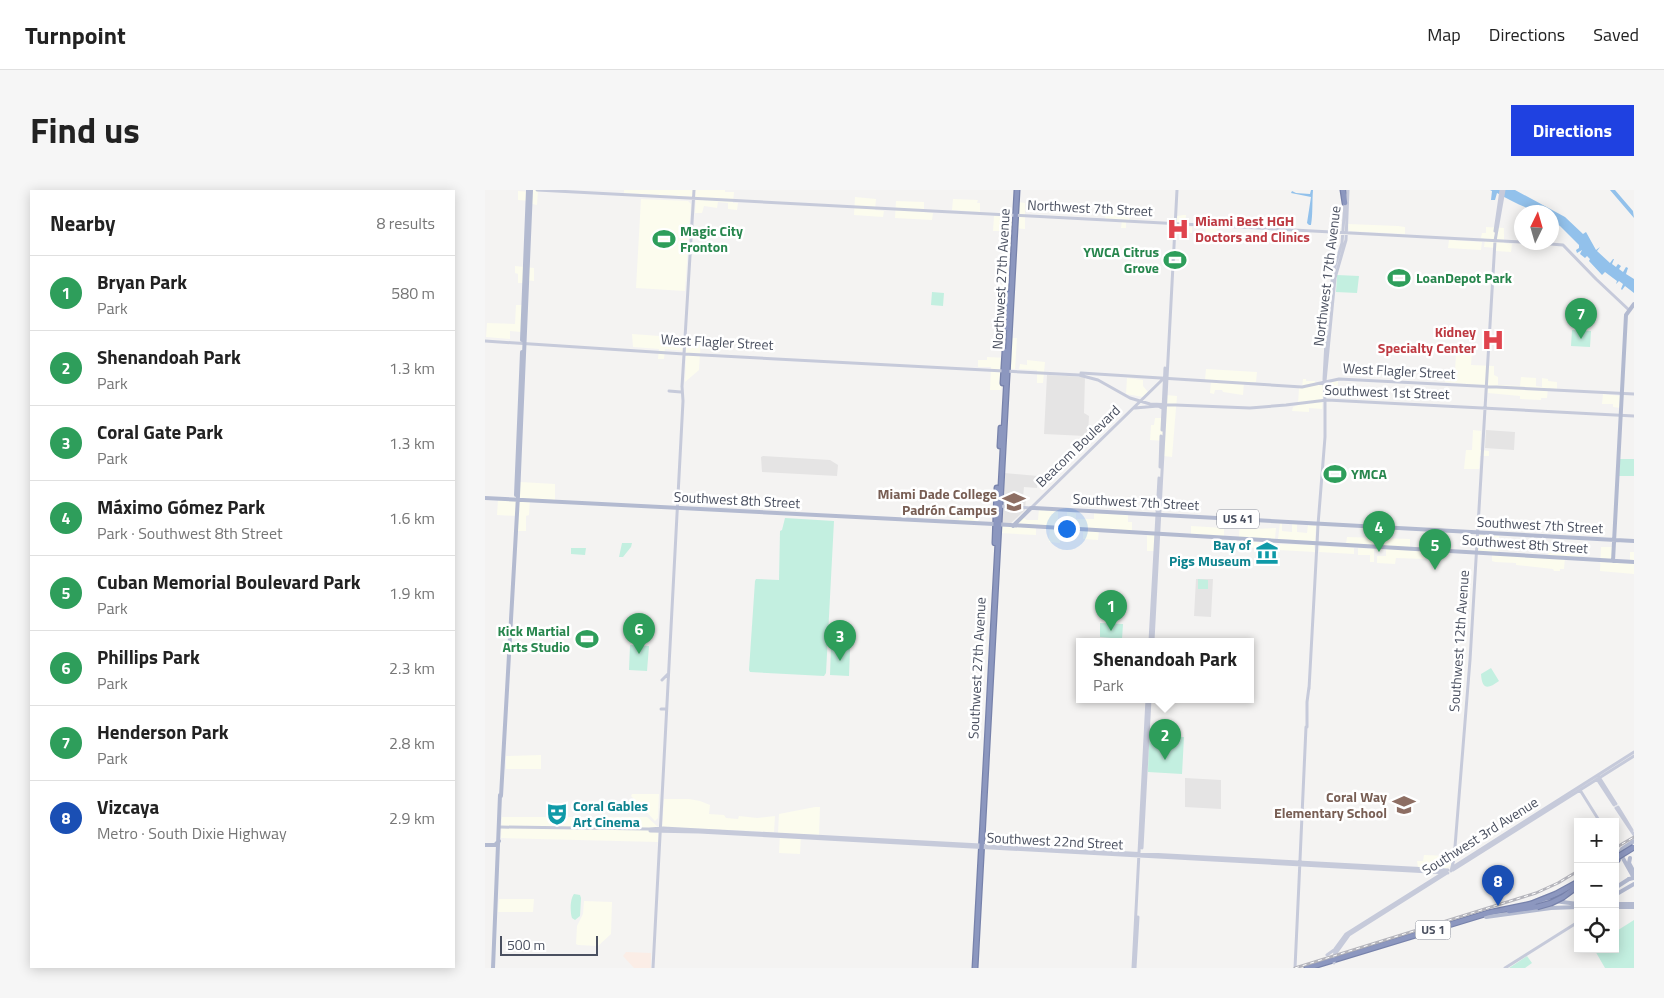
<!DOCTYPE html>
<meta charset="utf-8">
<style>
:root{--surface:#fff;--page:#f6f6f6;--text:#222;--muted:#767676;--line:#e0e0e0;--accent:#1f41e1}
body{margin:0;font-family:"Titillium Web",sans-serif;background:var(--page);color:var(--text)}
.controls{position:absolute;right:15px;bottom:15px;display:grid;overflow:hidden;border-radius:0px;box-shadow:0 2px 12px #0003}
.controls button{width:45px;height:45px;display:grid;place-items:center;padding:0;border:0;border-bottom:1px solid var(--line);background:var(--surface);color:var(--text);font:25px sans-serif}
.compass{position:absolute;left:1029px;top:15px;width:45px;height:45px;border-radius:50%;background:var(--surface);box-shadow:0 2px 12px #0003;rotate:5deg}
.scale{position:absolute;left:15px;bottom:12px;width:98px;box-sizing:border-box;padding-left:5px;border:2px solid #4a5060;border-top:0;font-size:14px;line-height:18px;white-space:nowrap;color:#4a5060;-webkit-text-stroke:4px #fff;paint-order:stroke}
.you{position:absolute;left:581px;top:338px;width:18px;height:18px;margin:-12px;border:4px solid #fff;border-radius:50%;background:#1a73e8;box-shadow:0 0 0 8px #1a73e833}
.badge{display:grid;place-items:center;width:32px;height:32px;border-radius:50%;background:var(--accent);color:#fff;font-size:16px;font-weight:700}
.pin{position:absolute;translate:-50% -41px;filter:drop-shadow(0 1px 2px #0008)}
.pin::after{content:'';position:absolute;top:26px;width:18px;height:15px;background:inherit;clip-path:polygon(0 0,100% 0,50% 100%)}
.popup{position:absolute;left:591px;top:448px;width:178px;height:65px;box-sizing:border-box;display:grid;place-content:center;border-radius:0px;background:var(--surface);filter:drop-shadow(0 1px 4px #0005);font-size:16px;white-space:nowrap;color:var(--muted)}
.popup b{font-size:19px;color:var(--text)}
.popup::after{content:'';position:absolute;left:50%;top:100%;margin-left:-10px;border:10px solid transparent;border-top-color:var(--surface)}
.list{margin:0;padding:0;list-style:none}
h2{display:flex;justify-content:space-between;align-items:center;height:65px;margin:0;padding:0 20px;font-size:21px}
h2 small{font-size:16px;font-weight:400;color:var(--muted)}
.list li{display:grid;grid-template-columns:32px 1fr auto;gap:15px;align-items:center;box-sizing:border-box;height:75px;padding:0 20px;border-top:1px solid var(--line)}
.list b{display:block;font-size:19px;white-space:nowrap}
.list p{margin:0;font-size:16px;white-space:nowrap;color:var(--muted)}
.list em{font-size:16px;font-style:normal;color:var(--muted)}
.icon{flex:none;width:28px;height:28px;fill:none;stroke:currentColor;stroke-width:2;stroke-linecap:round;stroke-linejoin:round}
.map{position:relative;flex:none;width:1149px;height:778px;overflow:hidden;border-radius:0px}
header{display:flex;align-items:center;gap:30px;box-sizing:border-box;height:70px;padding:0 25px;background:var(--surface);border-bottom:1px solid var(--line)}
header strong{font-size:24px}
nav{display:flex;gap:28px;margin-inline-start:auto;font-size:18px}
.intro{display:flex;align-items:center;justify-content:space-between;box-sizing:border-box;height:120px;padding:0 30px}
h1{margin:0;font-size:35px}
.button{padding:12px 22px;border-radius:0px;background:var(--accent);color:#fff;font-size:18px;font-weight:700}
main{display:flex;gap:30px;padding:0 30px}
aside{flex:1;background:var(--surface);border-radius:0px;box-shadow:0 2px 12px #0003}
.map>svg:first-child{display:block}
</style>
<header>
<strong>Turnpoint</strong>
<nav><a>Map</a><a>Directions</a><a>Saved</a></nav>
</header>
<div class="intro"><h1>Find us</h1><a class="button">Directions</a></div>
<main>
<aside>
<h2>Nearby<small>8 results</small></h2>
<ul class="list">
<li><span class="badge" style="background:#2e9e5b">1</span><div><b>Bryan Park</b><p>Park</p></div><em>580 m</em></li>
<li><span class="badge" style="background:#2e9e5b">2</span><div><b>Shenandoah Park</b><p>Park</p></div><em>1.3 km</em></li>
<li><span class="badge" style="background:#2e9e5b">3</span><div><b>Coral Gate Park</b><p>Park</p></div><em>1.3 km</em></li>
<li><span class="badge" style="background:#2e9e5b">4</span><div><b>Máximo Gómez Park</b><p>Park · Southwest 8th Street</p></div><em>1.6 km</em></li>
<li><span class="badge" style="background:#2e9e5b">5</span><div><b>Cuban Memorial Boulevard Park</b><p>Park</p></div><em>1.9 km</em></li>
<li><span class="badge" style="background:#2e9e5b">6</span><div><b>Phillips Park</b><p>Park</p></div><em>2.3 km</em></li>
<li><span class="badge" style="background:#2e9e5b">7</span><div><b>Henderson Park</b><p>Park</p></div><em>2.8 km</em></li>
<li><span class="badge" style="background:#1a4fb4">8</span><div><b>Vizcaya</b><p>Metro · South Dixie Highway</p></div><em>2.9 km</em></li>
</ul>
</aside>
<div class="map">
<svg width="1149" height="778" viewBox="0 0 1149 778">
<rect width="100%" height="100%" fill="#f4f3f2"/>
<path fill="#fcfcee" d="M47,0H53L52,15L47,14L46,11L33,10V1L47,2Z
M139,0H240V2H249L248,13H253L252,20L243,19V13L233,12L232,18L219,16L217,23H210L211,7L139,3Z
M370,7L391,9L390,20L399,21L398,27L369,25Z
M156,9L203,11L206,14L200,101L151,98Z
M468,9L493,10L492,13H495V22L467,20Z
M411,11L439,12V22L448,23L447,30L410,28Z
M533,12L540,13V39L526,38L525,58H518L519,41H508L509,26L532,27Z
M621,21L645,22L644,30H641V38H636L637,30L620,29Z
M698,25H701L700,36L707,37V43H691L692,26Z
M722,29L734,30L731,46L720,45Z
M863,34L913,36L920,37V44L864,41Z
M1001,37L1019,38V53L1027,54L1026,62L1011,61V58L999,57L1000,49L996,48L997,43H1001Z
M964,50L997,52L996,60L963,58Z
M30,76L49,78V91L39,90L38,93H33V84L30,83Z
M518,77L523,78L522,100L517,99Z
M31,115H37L36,142L25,141V149L1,147L2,133L30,134Z
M147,144L216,149L214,180L200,192L201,161L180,159L179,169H173L174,159L148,157Z
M525,148H532L530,179L518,178L516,200H505L506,177H493V170H502V167L524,168Z
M983,161H987L986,175L1009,176V185L1013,187V195L1035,196L1036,187L1051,188V196L1057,197V188L1063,189V191L1072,192V199L1063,198L1062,208H1056V210L1035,209V206L1003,203V196L960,192L961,180L970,181L971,164H982Z
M542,170L560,172L558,193H552V180L534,179L535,174L542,175Z
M721,179L772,182L771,192H759L758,205L738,202L737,200H730L729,204L725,203L726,190H720Z
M642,188L658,190V196L663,202L658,207L641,204Z
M818,189H821V191H830L831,195L853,191V198H838L837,219L824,218V222L807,221L808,217L813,215L814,198H817Z
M1118,204L1136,206L1135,218L1128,217V214H1117Z
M681,205L692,206L687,267L679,266V251L665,250L666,235H669L670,228H680Z
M988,240L996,241L995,260L1004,261V266H995L994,279H979L981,260H987Z
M35,292L70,294V310L45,309L44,325L41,326V341H32V326L12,325L13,310L34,311Z
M554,318L573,320V329H582V322L591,323V329H609V323L643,325V332H647V342L614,340L613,350L598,349V341L592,340L591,349L575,348V353L564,352L565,337L551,336V345L514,343V337H529L537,327L542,330H553Z
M474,323L494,324L493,332L474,331Z
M755,331L770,332V339L791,338L790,349L754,347Z
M795,333H797V341L807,342V334H812V342L822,343L823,335L831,336L830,351L793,349Z
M706,336L739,338V347L706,345Z
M662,345H670V361H662Z
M993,345L1014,346L1013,365L1063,368L1064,357L1095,359V368L1080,367L1079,379H1075V381H1069L1068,379L1031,375V373L1010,372L1007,371V362L992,361Z
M862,347L925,349V358L861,354Z
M936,349L958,351L957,358V359H949L948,365H940V369L911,368L910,374L892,373V366H901V359L935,360Z
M754,351L789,353V366H780V359L753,357Z
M794,354L829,355L830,362L793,360Z
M835,356L869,358V364L834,362Z
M1116,357H1128L1127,369L1145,371V362H1149V384L1115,381Z
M873,358L889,359V372H885V365H873Z
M56,565V579H21V566Z
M147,604H174L173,628L170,631L146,606Z
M179,609H204L215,611L225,615L224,624L239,625L241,628L253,629L254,626L272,628L290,626L289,642L177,637Z
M330,617H335L334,645L316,644L315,664L294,663L295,643H293L294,624Z
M17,627H162L173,637V652L16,648Z
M939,665L966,666V675L960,679L933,677L932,671H938Z
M14,709H49L48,722H13Z
M99,711L127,712L126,744L113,756L93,755L91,754L92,736L98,724Z"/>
<path fill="#e5e4e4" d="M562,185L600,187L599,223L604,226L603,244L601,246L559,244Z
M1001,240L1030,242L1029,260L1000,258Z
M278,266L345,270L353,275L352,286L277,282L276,267Z
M519,283L553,286L552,298L539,297L538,307L541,308L540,320L525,334L515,333Z
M711,389H728L726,427L709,426Z
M700,588L736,590V619L700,617Z"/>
<path fill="#fbede6" d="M141,762L166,763V778H149L138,766Z"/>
<path fill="#c3efe0" d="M852,85L874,86L872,103L851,102Z
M447,102L459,103L458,116L446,115Z
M1087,140L1106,141L1105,157L1086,156Z
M1135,269H1149V286H1134Z
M300,328L349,331L341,483L339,486L265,482L264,480L270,391L271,389L294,390L295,341L297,340Z
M137,353H147L146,357L138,367H134Z
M86,358H101L100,365L86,364Z
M713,389L723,390V399H713Z
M615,433L638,434L637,449L615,447Z
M145,455L164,456L162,481L144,480Z
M346,457L365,459L364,486L345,485Z
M1006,478L1014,491C1003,499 997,500 996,484Z
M664,545L699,547L697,584L663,582Z
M89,704L95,705L96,708L95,726L90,730L87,728C85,722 85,709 89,704Z
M1149,730V778H1120L1109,759H1130V742Z
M1042,766L1047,773L1040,778H1024Z"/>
<path fill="#92c1eb" d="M826,0H828C827,11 828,24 826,35H824L822,33L826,7L806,3L807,1L811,3L825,4Z
M1005,0H1030L1080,27L1098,44L1101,42L1111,60L1115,57L1112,61L1125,73L1128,69H1129L1127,74L1131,77L1133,74L1136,76L1134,79L1138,82L1141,77L1143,78L1141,84L1149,89V103L1140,96L1137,100L1136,99L1138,94L1134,91L1131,94L1132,91L1120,82L1117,85L1104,71L1105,69L1102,66L1100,68L1095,64L1097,60L1092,63L1091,60L1094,58V55L1075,36L1067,31L1066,22C1044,22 1031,13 1012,3L1010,10H1006L1007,1Z
M1125,0H1130L1148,21L1149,28Z"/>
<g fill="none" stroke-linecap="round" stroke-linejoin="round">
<defs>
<path id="highway" d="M858,0L860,13
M521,138L523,104
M518,193L520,161
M515,256L516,238
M510,353L512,298
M1130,672L1132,670
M1078,707L1093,696
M1024,721L1052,717
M490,778L532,0
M822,778L1003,723L1046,714L1071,704L1093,692"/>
</defs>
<use href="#highway" stroke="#7782ab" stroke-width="7"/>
<path stroke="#c6cada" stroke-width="3" d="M52,0L1036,52
M1010,41L1016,0
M1040,52L1078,55L1111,89L1144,120
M0,151L199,164L594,185L613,190L645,208L665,214L765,218L801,215L842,210L1149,226
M596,183L817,197L854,189L1149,204
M840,191L850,88L861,50L863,0
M197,197L209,0
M184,201L196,202
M650,218L673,216L677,218
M677,240L680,178
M675,277L676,246
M514,316L546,318L678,189
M833,335L840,247V212L839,189L842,132L848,83L857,53L860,13
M832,355L833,334
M665,451L674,288
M668,451L692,0
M177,490L183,484
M824,499L832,353
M176,519H181
M822,537V512L824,497
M1114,587L1131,614
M1112,589L1129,615
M1095,600L1115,632
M1133,617L1147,640V642
M1131,618L1149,645
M15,637L164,639L178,638L963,680
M165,641L214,642L963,683
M657,658L665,509
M1130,658L1136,665
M968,677L1149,562
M968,680L1149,566
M966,681L969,669L985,470L1010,51L1019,0
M814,692L821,537
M851,763L864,745L962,683
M842,765L849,760
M849,773L850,759L861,744L958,683
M168,778L198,211L197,196
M648,778L662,509
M650,778L653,727
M810,778L814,692
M1020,778L1093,732"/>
<path stroke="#b3bad0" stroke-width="4" d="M37,150L43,0
M31,305L37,162
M0,308L509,334L1149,372
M528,336L546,318H549L1149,351
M1128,371L1141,125L1149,114
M16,606L33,306L46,0
M1149,651L1137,659L1135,663L1149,688
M0,655H10L14,651
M1145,668L1144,673L1149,682
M1130,698L1144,689
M1130,705L1149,694
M1053,713L1069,711L1093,714
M1130,714H1149
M1130,717H1149
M1001,727L1066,718L1093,717
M8,778L15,605"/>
<use href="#highway" stroke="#8c97bf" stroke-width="4.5"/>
<defs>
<path id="rail" d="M1130,658L1149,647
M810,778L1051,703L1073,693L1093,681"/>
</defs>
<use href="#rail" stroke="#b5b5bc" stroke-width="3"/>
<use href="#rail" stroke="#fff" stroke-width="1" stroke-dasharray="4" stroke-linecap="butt"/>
<defs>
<path id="highway-bridge" d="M1131,668L1149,657
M1052,717L1066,713L1078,707"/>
</defs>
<use href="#highway-bridge" stroke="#7782ab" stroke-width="7" stroke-linecap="butt"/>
<path stroke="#b3bad0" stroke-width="4" d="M1144,689L1149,688"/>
<use href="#highway-bridge" stroke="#8c97bf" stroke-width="4.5"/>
</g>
<defs>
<symbol id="hospital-bare" viewBox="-9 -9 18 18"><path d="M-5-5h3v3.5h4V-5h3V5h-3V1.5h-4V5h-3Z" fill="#e0444e" stroke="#fff" stroke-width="2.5" paint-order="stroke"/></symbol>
<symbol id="stadium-bare" viewBox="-9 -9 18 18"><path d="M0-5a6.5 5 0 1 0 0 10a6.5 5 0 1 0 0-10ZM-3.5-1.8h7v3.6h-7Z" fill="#2e9e5b" stroke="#fff" stroke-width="2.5" paint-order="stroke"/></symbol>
<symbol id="university-bare" viewBox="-9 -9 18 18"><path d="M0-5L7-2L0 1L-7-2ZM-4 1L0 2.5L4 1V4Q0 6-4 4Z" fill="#8d6e63" stroke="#fff" stroke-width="2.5" paint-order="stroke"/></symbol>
<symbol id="museum-bare" viewBox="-9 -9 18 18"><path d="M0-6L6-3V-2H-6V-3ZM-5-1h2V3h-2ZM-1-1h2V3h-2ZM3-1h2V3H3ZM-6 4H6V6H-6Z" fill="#0f9aa8" stroke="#fff" stroke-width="2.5" paint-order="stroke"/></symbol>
<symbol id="school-bare" viewBox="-9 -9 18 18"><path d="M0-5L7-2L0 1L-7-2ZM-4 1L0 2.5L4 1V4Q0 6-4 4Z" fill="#8d6e63" stroke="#fff" stroke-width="2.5" paint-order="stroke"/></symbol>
<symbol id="theatre-bare" viewBox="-9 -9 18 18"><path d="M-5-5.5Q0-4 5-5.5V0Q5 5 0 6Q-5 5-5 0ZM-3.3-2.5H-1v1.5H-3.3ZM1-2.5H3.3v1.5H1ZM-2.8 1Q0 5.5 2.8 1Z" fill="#0f9aa8" stroke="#fff" stroke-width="2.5" paint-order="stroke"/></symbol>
</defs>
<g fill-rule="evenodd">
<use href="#hospital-bare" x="677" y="23" width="32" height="32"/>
<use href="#stadium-bare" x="163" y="33" width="32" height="32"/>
<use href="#stadium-bare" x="674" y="54" width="32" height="32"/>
<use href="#stadium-bare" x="898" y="72" width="32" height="32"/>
<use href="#hospital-bare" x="992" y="134" width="32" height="32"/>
<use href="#stadium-bare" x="834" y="268" width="32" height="32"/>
<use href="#university-bare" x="513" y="296" width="32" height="32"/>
<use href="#museum-bare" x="766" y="347" width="32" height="32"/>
<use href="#stadium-bare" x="86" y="433" width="32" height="32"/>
<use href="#school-bare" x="903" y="599" width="32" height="32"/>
<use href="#theatre-bare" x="56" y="608" width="32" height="32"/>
</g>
<g text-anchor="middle" stroke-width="5" stroke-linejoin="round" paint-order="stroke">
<g fill="#fff" stroke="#808490" stroke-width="1">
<rect x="732" y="319.5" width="42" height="19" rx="4"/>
<rect x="930.5" y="730.5" width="35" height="19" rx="4"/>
</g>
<g font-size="12" font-weight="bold" fill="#4a5060">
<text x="753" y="333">US 41</text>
<text x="948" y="744">US 1</text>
</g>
<g font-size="14" fill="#4a5060" stroke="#fff">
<text transform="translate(605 18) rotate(3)" y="5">Northwest 7th Street</text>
<text transform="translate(842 86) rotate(-83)" y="5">Northwest 17th Avenue</text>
<text transform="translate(516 89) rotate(-87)" y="5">Northwest 27th Avenue</text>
<text transform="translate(232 152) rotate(3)" y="5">West Flagler Street</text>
<text transform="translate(914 181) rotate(3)" y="5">West Flagler Street</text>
<text transform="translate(902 202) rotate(2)" y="5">Southwest 1st Street</text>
<text transform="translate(593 256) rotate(-44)" y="5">Beacom Boulevard</text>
<text transform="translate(252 310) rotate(3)" y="5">Southwest 8th Street</text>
<text transform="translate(651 312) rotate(3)" y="5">Southwest 7th Street</text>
<text transform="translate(1055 335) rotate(3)" y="5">Southwest 7th Street</text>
<text transform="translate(1040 354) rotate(4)" y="5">Southwest 8th Street</text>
<text transform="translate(974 451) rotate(-86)" y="5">Southwest 12th Avenue</text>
<text transform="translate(492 478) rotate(-87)" y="5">Southwest 27th Avenue</text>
<text transform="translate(995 646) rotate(-32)" y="5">Southwest 3rd Avenue</text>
<text transform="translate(570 651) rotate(3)" y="5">Southwest 22nd Street</text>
</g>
<g font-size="14" font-weight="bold" fill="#be3a42" stroke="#fff" text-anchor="start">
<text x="710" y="36">Miami Best HGH<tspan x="710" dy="16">Doctors and Clinics</tspan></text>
<text x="991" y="147" text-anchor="end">Kidney<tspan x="991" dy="16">Specialty Center</tspan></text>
</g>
<g font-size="14" font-weight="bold" fill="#27864d" stroke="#fff" text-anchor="start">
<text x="195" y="46">Magic City<tspan x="195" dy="16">Fronton</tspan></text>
<text x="674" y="67" text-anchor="end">YWCA Citrus<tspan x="674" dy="16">Grove</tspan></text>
<text x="931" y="93">LoanDepot Park</text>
<text x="866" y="289">YMCA</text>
<text x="85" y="446" text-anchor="end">Kick Martial<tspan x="85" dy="16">Arts Studio</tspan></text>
</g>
<g font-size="14" font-weight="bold" fill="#785e54" stroke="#fff" text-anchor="end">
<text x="512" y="309">Miami Dade College<tspan x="512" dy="16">Padrón Campus</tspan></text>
<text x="902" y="612">Coral Way<tspan x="902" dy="16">Elementary School</tspan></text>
</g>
<g font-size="14" font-weight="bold" fill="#0d838f" stroke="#fff" text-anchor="end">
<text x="766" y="360">Bay of<tspan x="766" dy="16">Pigs Museum</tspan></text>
<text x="88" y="621" text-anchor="start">Coral Gables<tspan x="88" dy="16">Art Cinema</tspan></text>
</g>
</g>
</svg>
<div class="controls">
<button>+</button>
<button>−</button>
<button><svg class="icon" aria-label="locate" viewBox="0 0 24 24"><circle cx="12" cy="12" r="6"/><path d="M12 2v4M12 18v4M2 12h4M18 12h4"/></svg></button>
</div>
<svg class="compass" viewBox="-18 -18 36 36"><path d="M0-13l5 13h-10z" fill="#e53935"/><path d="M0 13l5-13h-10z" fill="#767676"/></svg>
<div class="scale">500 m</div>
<div class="you"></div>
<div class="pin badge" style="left:626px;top:441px;background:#2e9e5b">1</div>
<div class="pin badge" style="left:680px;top:570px;background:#2e9e5b">2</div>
<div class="popup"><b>Shenandoah Park</b>Park</div>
<div class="pin badge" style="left:355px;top:471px;background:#2e9e5b">3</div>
<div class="pin badge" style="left:894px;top:362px;background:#2e9e5b">4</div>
<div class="pin badge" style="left:950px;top:380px;background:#2e9e5b">5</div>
<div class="pin badge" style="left:154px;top:464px;background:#2e9e5b">6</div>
<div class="pin badge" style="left:1096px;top:149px;background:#2e9e5b">7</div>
<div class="pin badge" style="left:1013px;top:716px;background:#1a4fb4">8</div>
</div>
</main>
